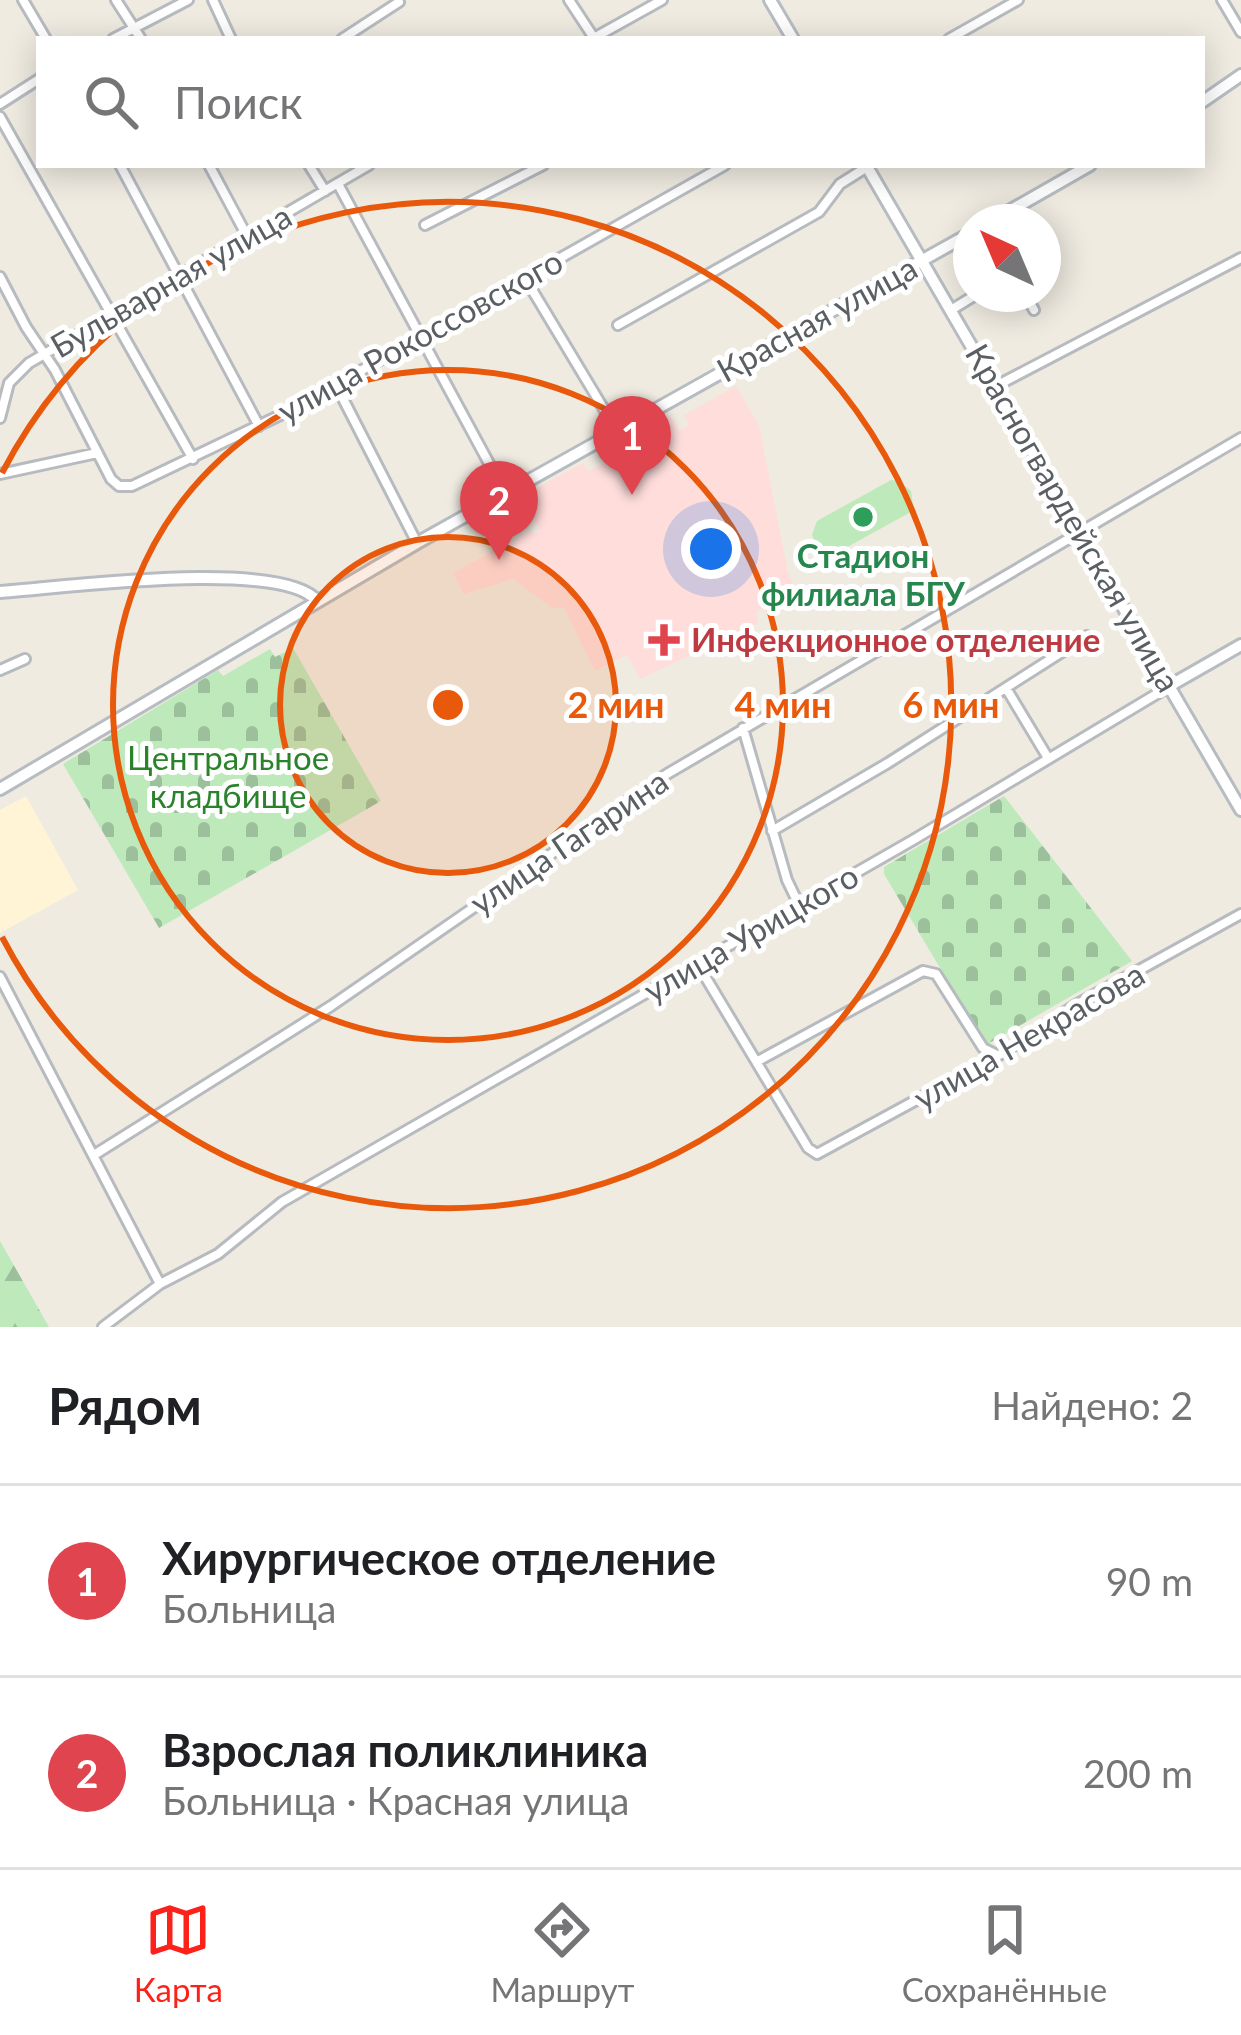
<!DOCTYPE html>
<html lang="ru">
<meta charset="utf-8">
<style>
:root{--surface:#fff;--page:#f6f6f6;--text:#202124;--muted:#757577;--line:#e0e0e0;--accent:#fc221a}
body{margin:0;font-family:Lato,sans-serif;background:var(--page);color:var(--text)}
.compass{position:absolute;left:953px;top:204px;width:108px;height:108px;border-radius:50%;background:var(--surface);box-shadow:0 6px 30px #0003;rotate:316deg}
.you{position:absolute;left:711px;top:549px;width:42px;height:42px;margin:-30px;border:9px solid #fff;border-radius:50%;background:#1a73e8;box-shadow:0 0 0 18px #1a73e833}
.badge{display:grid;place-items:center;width:78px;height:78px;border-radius:50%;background:var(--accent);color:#fff;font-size:39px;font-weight:700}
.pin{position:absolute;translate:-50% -99px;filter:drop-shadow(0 3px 6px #0008)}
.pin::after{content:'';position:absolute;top:63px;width:42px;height:36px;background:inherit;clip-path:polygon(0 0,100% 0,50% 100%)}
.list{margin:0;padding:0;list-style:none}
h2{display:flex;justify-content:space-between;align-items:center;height:156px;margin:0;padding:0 48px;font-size:51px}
h2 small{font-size:39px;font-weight:400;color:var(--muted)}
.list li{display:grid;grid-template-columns:78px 1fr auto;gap:36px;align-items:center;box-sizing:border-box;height:192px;padding:0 48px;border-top:3px solid var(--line)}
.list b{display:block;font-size:45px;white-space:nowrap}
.list p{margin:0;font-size:39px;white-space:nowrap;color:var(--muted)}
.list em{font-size:39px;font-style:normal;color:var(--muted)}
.icon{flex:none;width:66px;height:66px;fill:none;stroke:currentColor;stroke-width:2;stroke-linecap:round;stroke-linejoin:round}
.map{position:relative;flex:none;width:1241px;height:1327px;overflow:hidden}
.search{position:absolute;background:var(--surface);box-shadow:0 6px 30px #0003;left:36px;right:36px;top:36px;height:132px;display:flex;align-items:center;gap:30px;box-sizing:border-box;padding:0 42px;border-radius:0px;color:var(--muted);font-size:45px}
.sheet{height:540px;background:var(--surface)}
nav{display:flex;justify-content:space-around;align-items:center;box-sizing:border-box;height:168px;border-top:3px solid var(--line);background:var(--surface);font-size:33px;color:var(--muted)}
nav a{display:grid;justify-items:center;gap:6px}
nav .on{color:var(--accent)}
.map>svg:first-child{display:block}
</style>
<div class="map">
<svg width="1241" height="1327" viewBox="0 0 1241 1327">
<defs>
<pattern id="forest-firs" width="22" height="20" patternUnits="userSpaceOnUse" patternTransform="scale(3)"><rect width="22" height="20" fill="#bde9bb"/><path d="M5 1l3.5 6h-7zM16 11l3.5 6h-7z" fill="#9dc09c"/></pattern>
<pattern id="cemetery-stones" width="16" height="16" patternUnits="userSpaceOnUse" patternTransform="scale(3)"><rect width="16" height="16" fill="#bde9bb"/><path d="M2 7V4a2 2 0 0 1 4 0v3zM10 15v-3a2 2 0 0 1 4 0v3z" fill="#9dc09c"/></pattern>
</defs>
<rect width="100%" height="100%" fill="#efebe1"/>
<path fill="#fff4d6" d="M26,796L78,890L0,933V810Z"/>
<path fill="#fedddb" d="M736,386L759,425L787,568L798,601L757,610L758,623L640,679L627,655L595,671L564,608H552L513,579L464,594L453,573L531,530L534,534L540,531L521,496L583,463L589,471L628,450L623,441L670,415L679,431L689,425L684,415Z"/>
<path fill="url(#forest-firs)" d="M0,1241L49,1327H0Z"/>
<path fill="url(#cemetery-stones)" d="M293,648L381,801L159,928L63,764L218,670L223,676L270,649L275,657Z
M1004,796L1132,961L986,1045L884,874V867Z"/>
<path fill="#bde9bb" d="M891,480L899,481L911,491L913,506L909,513L840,551L818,549L812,535L817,521Z"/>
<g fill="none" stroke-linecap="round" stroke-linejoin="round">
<defs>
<path id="street" d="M23,0L46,39
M116,0L141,39
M213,0L231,39
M569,0L594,38
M1222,0L1241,32
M113,39L188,0
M342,39L399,2
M592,39L662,0
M949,39L1018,0
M0,104L39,79
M0,117L193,459
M120,165L259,426
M209,165L248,238
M309,165L325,191
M338,184L505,493
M425,225L543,165
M0,277L26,327L55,370L111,479L119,486H132L293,409L725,165
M525,278L617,431
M1025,294L1034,310
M951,310L977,294
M618,325L819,212L840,184L867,167
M336,385L417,543
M996,386L1241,258
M0,418L9,383L29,363L369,165
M0,474L97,453
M0,670L25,659
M1006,688L1048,758
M743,728L787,880L799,905
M772,831L888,763L1087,636
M697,963L808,1148L817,1154L1001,1054L1074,1006L1241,914
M0,977L160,1284
M758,1061L923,971L936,974L983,1048L997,1055
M94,1155L331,1006L667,774L1241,438
M103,1327L160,1284L218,1254L282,1202L913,840L1170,686"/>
<path id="secondary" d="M770,0L793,39
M1202,102L1241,75
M866,165L1241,810
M990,222L1090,165
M0,592C59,588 282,558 317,601
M1171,685L1241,645
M0,789L417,543L971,233"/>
</defs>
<use href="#street" stroke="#b7bbc0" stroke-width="14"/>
<use href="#secondary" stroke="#b7bcc2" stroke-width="16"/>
<use href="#street" stroke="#fff" stroke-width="8"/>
<use href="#secondary" stroke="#fff" stroke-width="10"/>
</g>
<circle cx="448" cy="705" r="168" fill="#e8590c" fill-opacity=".12"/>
<g fill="none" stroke="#e8590c" stroke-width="6">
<circle cx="448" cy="705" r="168"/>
<circle cx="448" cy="705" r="335"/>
<path d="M2 473A503 503 0 1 1 2 937"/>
</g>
<circle fill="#2e9e5b" stroke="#fff" stroke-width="4.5" cx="863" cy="517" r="12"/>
<path fill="#e0444e" stroke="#fff" stroke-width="4.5" d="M658 622h12v12h12v12h-12v12h-12v-12h-12v-12h12z"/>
<g text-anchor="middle" stroke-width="10" stroke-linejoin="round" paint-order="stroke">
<g font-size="33" fill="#5a5f64" stroke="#fff">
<text transform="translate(171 281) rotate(-30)" y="12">Бульварная улица</text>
<text transform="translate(817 319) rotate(-29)" y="12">Красная улица</text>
<text transform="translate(420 336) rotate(-29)" y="12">улица Рокоссовского</text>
<text transform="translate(1073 518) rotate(60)" y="12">Красногвардейская улица</text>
<text transform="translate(569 842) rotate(-34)" y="12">улица Гагарина</text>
<text transform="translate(751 933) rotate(-30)" y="12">улица Урицкого</text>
<text transform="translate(1029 1036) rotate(-30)" y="12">улица Некрасова</text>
</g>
<g font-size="33" font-weight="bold" fill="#27864d" stroke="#fff">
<text x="863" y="568">Стадион<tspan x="863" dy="38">филиала БГУ</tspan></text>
</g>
<g font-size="33" font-weight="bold" fill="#be3a42" stroke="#fff" text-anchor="start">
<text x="691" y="652">Инфекционное отделение</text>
</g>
<g font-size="33" fill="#2a832b" stroke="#fff">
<text x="228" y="770">Центральное<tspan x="228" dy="38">кладбище</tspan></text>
</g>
</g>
<circle cx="448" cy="705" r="18" fill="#e8590c" stroke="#fff" stroke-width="6"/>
<g font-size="36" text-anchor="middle" font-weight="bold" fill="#e8590c" stroke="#fff" stroke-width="10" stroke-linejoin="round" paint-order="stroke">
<text x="616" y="718">2 мин</text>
<text x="783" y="718">4 мин</text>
<text x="951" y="718">6 мин</text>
</g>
</svg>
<svg class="compass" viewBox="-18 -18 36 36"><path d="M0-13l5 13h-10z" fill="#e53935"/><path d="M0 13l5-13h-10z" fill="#757577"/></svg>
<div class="you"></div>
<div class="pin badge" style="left:632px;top:495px;background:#e0444e">1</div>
<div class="pin badge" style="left:499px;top:560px;background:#e0444e">2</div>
<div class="search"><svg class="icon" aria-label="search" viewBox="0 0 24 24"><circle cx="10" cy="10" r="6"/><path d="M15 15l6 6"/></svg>Поиск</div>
</div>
<section class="sheet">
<h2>Рядом<small>Найдено: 2</small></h2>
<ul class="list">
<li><span class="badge" style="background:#e0444e">1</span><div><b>Хирургическое отделение</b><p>Больница</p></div><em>90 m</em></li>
<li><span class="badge" style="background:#e0444e">2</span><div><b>Взрослая поликлиника</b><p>Больница · Красная улица</p></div><em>200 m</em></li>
</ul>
</section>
<nav>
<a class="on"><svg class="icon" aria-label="map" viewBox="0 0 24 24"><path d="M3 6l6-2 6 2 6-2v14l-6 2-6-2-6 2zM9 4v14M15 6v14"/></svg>Карта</a>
<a><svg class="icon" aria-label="directions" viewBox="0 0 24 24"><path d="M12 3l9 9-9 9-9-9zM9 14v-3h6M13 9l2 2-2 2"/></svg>Маршрут</a>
<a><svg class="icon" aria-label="saved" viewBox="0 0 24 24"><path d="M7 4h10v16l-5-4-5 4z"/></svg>Сохранённые</a>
</nav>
